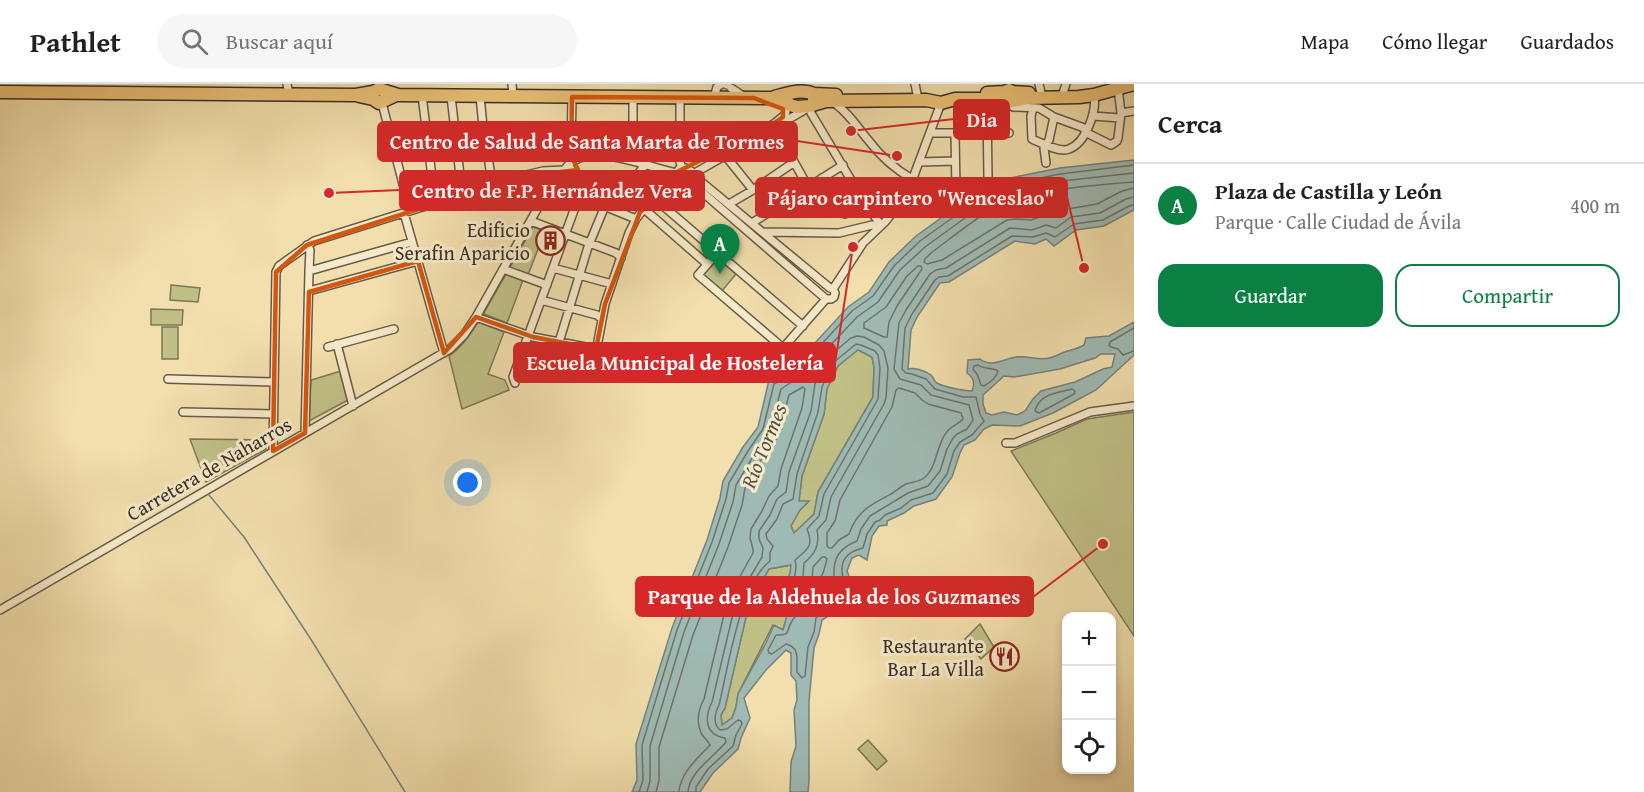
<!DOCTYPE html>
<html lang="es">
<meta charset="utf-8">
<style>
:root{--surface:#fff;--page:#f6f6f6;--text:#202124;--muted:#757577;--line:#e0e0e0;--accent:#0b8043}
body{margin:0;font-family:"Gentium Book Plus",serif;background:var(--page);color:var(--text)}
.controls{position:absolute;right:18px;bottom:18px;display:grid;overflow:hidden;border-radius:12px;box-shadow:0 3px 9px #0003}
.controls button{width:54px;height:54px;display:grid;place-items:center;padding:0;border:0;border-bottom:2px solid var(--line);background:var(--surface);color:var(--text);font:30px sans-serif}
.you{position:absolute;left:468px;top:399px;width:21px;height:21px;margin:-15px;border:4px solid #fff;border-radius:50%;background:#1a73e8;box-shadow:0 0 0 9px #1a73e833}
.badge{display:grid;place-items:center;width:39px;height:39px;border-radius:50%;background:var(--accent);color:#fff;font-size:20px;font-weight:700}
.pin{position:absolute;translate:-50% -50px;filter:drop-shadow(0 2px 3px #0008)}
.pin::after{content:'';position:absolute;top:32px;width:21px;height:18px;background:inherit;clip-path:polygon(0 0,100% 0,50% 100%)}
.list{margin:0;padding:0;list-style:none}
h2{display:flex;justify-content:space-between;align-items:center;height:78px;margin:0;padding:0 24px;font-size:26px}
h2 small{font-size:20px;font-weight:400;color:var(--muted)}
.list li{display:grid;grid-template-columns:39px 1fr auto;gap:18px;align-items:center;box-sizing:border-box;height:84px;padding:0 24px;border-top:2px solid var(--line)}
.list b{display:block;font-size:22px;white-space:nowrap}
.list p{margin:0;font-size:20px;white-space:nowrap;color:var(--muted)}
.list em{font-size:20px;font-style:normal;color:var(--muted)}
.actions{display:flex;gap:12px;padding:18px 24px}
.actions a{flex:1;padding:14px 0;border:2px solid var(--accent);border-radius:18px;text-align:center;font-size:21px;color:var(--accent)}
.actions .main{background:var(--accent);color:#fff}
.icon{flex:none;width:33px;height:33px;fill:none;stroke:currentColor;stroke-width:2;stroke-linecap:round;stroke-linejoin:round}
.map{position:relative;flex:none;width:1134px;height:708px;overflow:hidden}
header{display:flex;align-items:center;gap:36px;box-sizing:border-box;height:84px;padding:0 30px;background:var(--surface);border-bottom:2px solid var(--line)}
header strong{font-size:28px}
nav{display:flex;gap:33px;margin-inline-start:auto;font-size:21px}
.search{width:420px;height:54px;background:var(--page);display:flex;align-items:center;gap:15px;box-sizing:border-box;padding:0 21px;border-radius:33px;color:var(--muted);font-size:22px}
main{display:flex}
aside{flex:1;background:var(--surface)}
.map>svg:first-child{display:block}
</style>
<header>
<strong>Pathlet</strong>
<div class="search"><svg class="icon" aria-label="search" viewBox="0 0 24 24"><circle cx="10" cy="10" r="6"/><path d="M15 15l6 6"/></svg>Buscar aquí</div>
<nav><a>Mapa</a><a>Cómo llegar</a><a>Guardados</a></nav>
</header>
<main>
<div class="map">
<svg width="1134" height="708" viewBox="0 0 1134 708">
<rect width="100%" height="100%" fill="#f2dfad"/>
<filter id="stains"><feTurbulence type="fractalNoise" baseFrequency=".00333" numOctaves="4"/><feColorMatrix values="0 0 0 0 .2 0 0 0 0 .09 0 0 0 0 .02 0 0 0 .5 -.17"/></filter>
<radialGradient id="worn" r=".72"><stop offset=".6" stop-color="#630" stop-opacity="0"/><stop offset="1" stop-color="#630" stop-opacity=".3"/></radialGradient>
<path fill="#c0c086" stroke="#7c7856" stroke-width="1.5" d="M533,143L545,147L526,196H523L507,239L484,230L485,227Z
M718,174L736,190L722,207L703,191Z
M171,201L200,204L198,218L170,216Z
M151,225L183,226L182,241H151Z
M478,238L504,248L488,290L505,296L509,306L462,325L449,272C462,263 470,251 478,238Z
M162,243H178V275H162Z
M857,265L872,273L874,283L873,313L818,408L814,430L794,449L791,442L800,426L808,418L799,417L802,392L824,330L827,305L838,282Z
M341,287L348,316L309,337L311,296Z
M1134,328V552L1011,367L1056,349L1087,335Z
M190,355L266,356V365L206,398Z
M791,481L790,490L782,508L794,528L787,532L783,546L773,541L738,610L736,623L732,634L722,641L721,631L725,624L749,520L769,485Z
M980,540L994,563L981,575L965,555Z
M868,656L887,677L877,686L858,665Z"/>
<path fill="#9fbab4" stroke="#76827b" stroke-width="1.5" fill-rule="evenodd" d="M1134,76V126L1104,142L1076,146L1054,162L1046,155L1035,160L1015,157L949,198L940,199L917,233L911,246L908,285C914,283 926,287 931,291C934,294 934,297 937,299C944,303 964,307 972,307C975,299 974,294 967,289L968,276L980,275C991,284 1003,275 1016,273C1027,271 1038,277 1049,274C1054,273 1058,271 1062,269C1070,266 1077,265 1084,261L1086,254L1109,252L1134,238V271L1096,306L1053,329L1020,342L992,341L984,345L975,356L964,361L960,369L952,393L936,415L914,422L904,429L887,437V441L879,442L872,452L867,476L859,471L852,474L847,487L850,495L833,512L830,531L822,536L819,550L814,564L809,617V696L808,708H790L791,678L796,662L794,626L797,616L796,597L791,591V569L786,566L766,586L744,614L750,634L741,654L738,665L713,689L700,708H632L637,696L636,660L672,544L707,456L720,414L723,397L743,363L758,343L769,296L784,287L800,268L815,259L848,223L869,208L889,178L916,152L980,106L1010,94L1060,84ZM858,266L872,273L874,283L873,313L818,408L814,430L794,449L791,442L800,426L809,417H799L802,392L824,330L827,305L838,282ZM1101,270H1115L1112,283L1103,285L1075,298L1041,307L1033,315L1025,327L1017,331L1004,328L992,331L986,329L983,320V311L1004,292L1014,293L1060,285L1095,274ZM791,481L790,490L782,508L789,524L793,528L787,532L783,546L774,541L766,559L738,610L736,623L732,634L722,641L721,631L725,624L749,520L769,485Z"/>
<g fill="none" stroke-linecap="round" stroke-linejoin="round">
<path stroke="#6c746d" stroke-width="1.5" d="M1134,98C1093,101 1026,106 991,126C970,138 950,155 931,169L925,175L924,178L927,180L942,176L1007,136L1015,135L1031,136L1043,132L1055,133L1068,125L1097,120L1122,107L1134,104
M918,182H921L922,185L897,222L889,238L887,253H884L864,244V239L886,223L907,192Z
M1134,244L1110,258L1109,261L1111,263L1118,265L1123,271L1134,267
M978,281C984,286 994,283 998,287C997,294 989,299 984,302L981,301L977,290L973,285L974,282Z
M899,304L915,309L922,316L928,320L961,329L963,335C958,341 950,342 946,349C936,362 937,384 924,394C919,398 912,398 906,400C900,403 896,407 891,410C870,421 857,427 849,450L839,456L832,464H829L827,462V449L835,437L840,416L892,323L896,306Z
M1072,305L1075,307L1074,310L1039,329L1035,327C1039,310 1057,309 1072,305Z
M822,473H825L827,475C824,485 824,494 814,497L812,495L813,483Z
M639,708L643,696L642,661L677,546L712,458L726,415L729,399L748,367L763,345L774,300L787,292L804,273L819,263L852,227L873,212L894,182L920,157L983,112L1012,100L1060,90L1134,81
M647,708L650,697V662L684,548L719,460L733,418L736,401L754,371L770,348L781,305L793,297L809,279L824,268L857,233L878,218L900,186L925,163L987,118L1014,107L1062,97L1134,89
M656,708L659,697V663L693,551L728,463L742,421L745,404L761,376L777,354L789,311L803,303L805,305L802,324L781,385L778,402L769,412L762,427L751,445L750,454L753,465V469L728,514L704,615C698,626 696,637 701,649C704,654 708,657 710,661C698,674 680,689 679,708
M688,708C689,688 715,672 726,658L725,654C705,651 704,634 712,618L736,517L762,473L763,464L759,455V447L770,431L777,415L786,408L789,388L811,327L815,300L828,273L851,254L857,252L864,253L879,261L884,267L888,284L886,314L884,320L831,413L826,436L817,446C820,461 815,470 804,479L803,493L797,508L805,522L806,528L809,529L818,523L821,507L834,492C833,473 840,464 857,457L861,445L870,432L908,409L928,402L940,387L947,365L953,354L957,350L967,345L973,336L969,321L931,311L921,301L900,295L894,285L899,239L906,226L930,190L936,186L946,184L1010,144L1032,146L1046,141L1056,144L1071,133L1100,129L1126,115L1134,113
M696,708V703L708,685L733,662L736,651L742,640L741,637L738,636L727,645L720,646C712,639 715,629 719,621C728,584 740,500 770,477V469L773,462L767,455L766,450L777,435L783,420L793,415L797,390L818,328L822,303L834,278L856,260L861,261L875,267L878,271L880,284L878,315L824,410L819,432L807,445C814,462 808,465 795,476C798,487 793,497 789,508C791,515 799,522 798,530C796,532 793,534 792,537C785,548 792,551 776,551L768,566L769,569L772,570L786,560C801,564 796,576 797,588L802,594L805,592L808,563L814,548L816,534L825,527L828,509L843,494C839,477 846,468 863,464L867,450L875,438L880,436L885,431L901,424L911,416L933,409L947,390L954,367L960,358L972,351L984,337L980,330L976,313H963L935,305L926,295L912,290L906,289L902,285L905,244L912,230L935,196L939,193L948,192L1012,152L1033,153L1046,149L1055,153L1074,140L1103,136L1129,122L1134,121"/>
<path stroke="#76827b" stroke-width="1.5" d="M209,411L244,453L312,557L405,708
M665,502L687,510"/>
<defs>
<path id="street" d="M287,0L289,10
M512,0L513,12
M727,0V1
M915,0L917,10
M1039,0L1041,9
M731,4L743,12
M1118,4L1121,29
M1063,9L1066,0
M422,11L435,118
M451,12L462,109
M480,12L485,63L488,72L492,100
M572,13L571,71L573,77
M680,13V78L682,84
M714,14L717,3L722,0
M833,18C848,28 858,44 869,57C881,73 895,85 912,95
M1011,18L1013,23L1039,24L1054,33L1087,45
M382,19L410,127
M810,22L811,29L866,121L881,141
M1033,24L1031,32L1032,55C1041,59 1060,69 1069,65C1086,59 1097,27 1094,11
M1093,32L1120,34
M775,39L785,31L788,20
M773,40L808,103
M1085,48L1111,61L1117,57L1118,54L1121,29L1134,27
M931,49H1009
M955,50L956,105
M722,72L728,75L753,106
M633,77V13
M920,78L955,77
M1046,79L1044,64L1049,56L1054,33
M645,81L633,96L803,242
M565,85C586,55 649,84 677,89
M693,90L808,24
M693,91L830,204
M988,93L987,23L990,15
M822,94L845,130
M687,95L691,94L693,91L691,87L686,84L679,85L677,89L678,93L687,95L826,215
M578,112L582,113L636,135
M729,120L753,106L793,79
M643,124L707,180
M404,129L444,269
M531,137L616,169L621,174
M752,139L843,81
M763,148L839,149L872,141L880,142
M718,168L698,191L783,264L826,215
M553,184L612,200
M503,185L547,201
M309,187L412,158
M833,205L863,159L885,138L903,115L910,102L941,19
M309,207L418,177
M826,215H831L834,213L835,209L833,205
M541,216L597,231L602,235
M476,233L533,253L596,265
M337,260L353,322
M328,263L394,245
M593,284L605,220L629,149L636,135L649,118L678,93
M549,291L588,163L605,122
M168,295L274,298
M515,299L513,293L577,118L578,112L573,95L574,88L570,84L563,86L561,91L563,95L569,98L573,95
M183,328L273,330
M305,349L309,187L310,166L307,161
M1006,359H1015L1090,328L1134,322
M273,367L276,188L279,182L314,157L518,93L543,87L563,86
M0,526L450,265L464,251L476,233L553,97L561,91"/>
<path id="highway" d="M0,8L356,11L373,8L379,5L398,11L772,14L787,18L790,21L797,23L809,22L826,17L926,16L941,19L955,15H990L1008,18L1027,14L1079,13L1094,11L1134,0
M987,9L1004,8L1009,6L1013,8L1029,9
M814,10L836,11
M359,12L373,15L379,19L396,11
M774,13C786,10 801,4 814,10V18"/>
</defs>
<use href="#street" stroke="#675b48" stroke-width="10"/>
<use href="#highway" stroke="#392f26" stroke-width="15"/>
<use href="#street" stroke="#f7eaca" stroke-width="7"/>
<use href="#highway" stroke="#e9c076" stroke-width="12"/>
</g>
<path fill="none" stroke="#d6550f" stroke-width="4.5" stroke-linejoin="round" d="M572,13L754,14L783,25V33L773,40L677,88L678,93L640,128L605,220L596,265L533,253L476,233L444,269L418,177L309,208L305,349L273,367L276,188L307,161L518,93L578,86L571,71Z"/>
<defs>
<symbol id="building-ring" viewBox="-11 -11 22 22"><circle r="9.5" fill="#f7eaca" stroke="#8f2418" stroke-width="1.5"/><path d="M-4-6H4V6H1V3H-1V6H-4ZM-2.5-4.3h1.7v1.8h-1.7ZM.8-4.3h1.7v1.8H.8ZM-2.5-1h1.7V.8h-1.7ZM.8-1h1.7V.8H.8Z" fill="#8f2418"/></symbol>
<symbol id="restaurant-ring" viewBox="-11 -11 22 22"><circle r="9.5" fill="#f7eaca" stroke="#8f2418" stroke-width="1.5"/><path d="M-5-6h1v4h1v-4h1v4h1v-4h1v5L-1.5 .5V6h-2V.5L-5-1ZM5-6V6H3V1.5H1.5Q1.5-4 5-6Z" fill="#8f2418"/></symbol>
</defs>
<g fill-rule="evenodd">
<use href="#building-ring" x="534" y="140" width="33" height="33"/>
<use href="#restaurant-ring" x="988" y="556" width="33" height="33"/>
</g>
<g text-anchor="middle" stroke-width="6" stroke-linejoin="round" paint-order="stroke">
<g font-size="20" fill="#392f26" stroke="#f7eaca" text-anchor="end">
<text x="530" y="153">Edificio<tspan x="530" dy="23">Serafin Aparicio</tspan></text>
<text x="984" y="569">Restaurante<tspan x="984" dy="23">Bar La Villa</tspan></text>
</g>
<g font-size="20" fill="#392f26" stroke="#f7eaca">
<text transform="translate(209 385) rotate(-30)" y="7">Carretera de Naharros</text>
</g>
<g font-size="21" font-style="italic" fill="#52524a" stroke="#f7eaca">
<text transform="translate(764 362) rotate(-68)" y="7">Río Tormes</text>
</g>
</g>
<path fill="none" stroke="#d62828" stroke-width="2" d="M851 47L954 35M897 72L797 57M329 109L400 106M1084 184L1067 113M853 163L835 279M1103 460L1033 513"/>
<g fill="#d62828" stroke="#f7eaca" stroke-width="2">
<circle cx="851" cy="47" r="6"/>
<circle cx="897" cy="72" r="6"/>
<circle cx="329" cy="109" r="6"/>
<circle cx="1084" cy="184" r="6"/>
<circle cx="853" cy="163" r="6"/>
<circle cx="1103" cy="460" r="6"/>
</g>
<g fill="#d62828" stroke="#d62828" stroke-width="2">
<rect x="954" y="16" width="55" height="39" rx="6"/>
<rect x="378" y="38" width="419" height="39" rx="6"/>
<rect x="400" y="87" width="304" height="39" rx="6"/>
<rect x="756" y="94" width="311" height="39" rx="6"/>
<rect x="514" y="259" width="321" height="39" rx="6"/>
<rect x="636" y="493" width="397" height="39" rx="6"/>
</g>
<g font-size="21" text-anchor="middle" font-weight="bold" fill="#fff">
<text x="982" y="43">Dia</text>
<text x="587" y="65">Centro de Salud de Santa Marta de Tormes</text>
<text x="552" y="114">Centro de F.P. Hernández Vera</text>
<text x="911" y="121">Pájaro carpintero "Wenceslao"</text>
<text x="675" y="286">Escuela Municipal de Hostelería</text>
<text x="834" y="520">Parque de la Aldehuela de los Guzmanes</text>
</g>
<rect width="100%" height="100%" filter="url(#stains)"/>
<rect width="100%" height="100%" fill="url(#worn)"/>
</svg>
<div class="controls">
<button>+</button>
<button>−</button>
<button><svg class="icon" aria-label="locate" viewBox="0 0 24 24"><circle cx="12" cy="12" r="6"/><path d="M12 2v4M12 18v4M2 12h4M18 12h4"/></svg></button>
</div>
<div class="you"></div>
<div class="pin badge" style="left:720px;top:190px">A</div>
</div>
<aside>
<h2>Cerca<small></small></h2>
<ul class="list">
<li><span class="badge">A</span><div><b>Plaza de Castilla y León</b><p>Parque · Calle Ciudad de Ávila</p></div><em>400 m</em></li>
</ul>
<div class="actions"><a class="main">Guardar</a><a>Compartir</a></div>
</aside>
</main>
